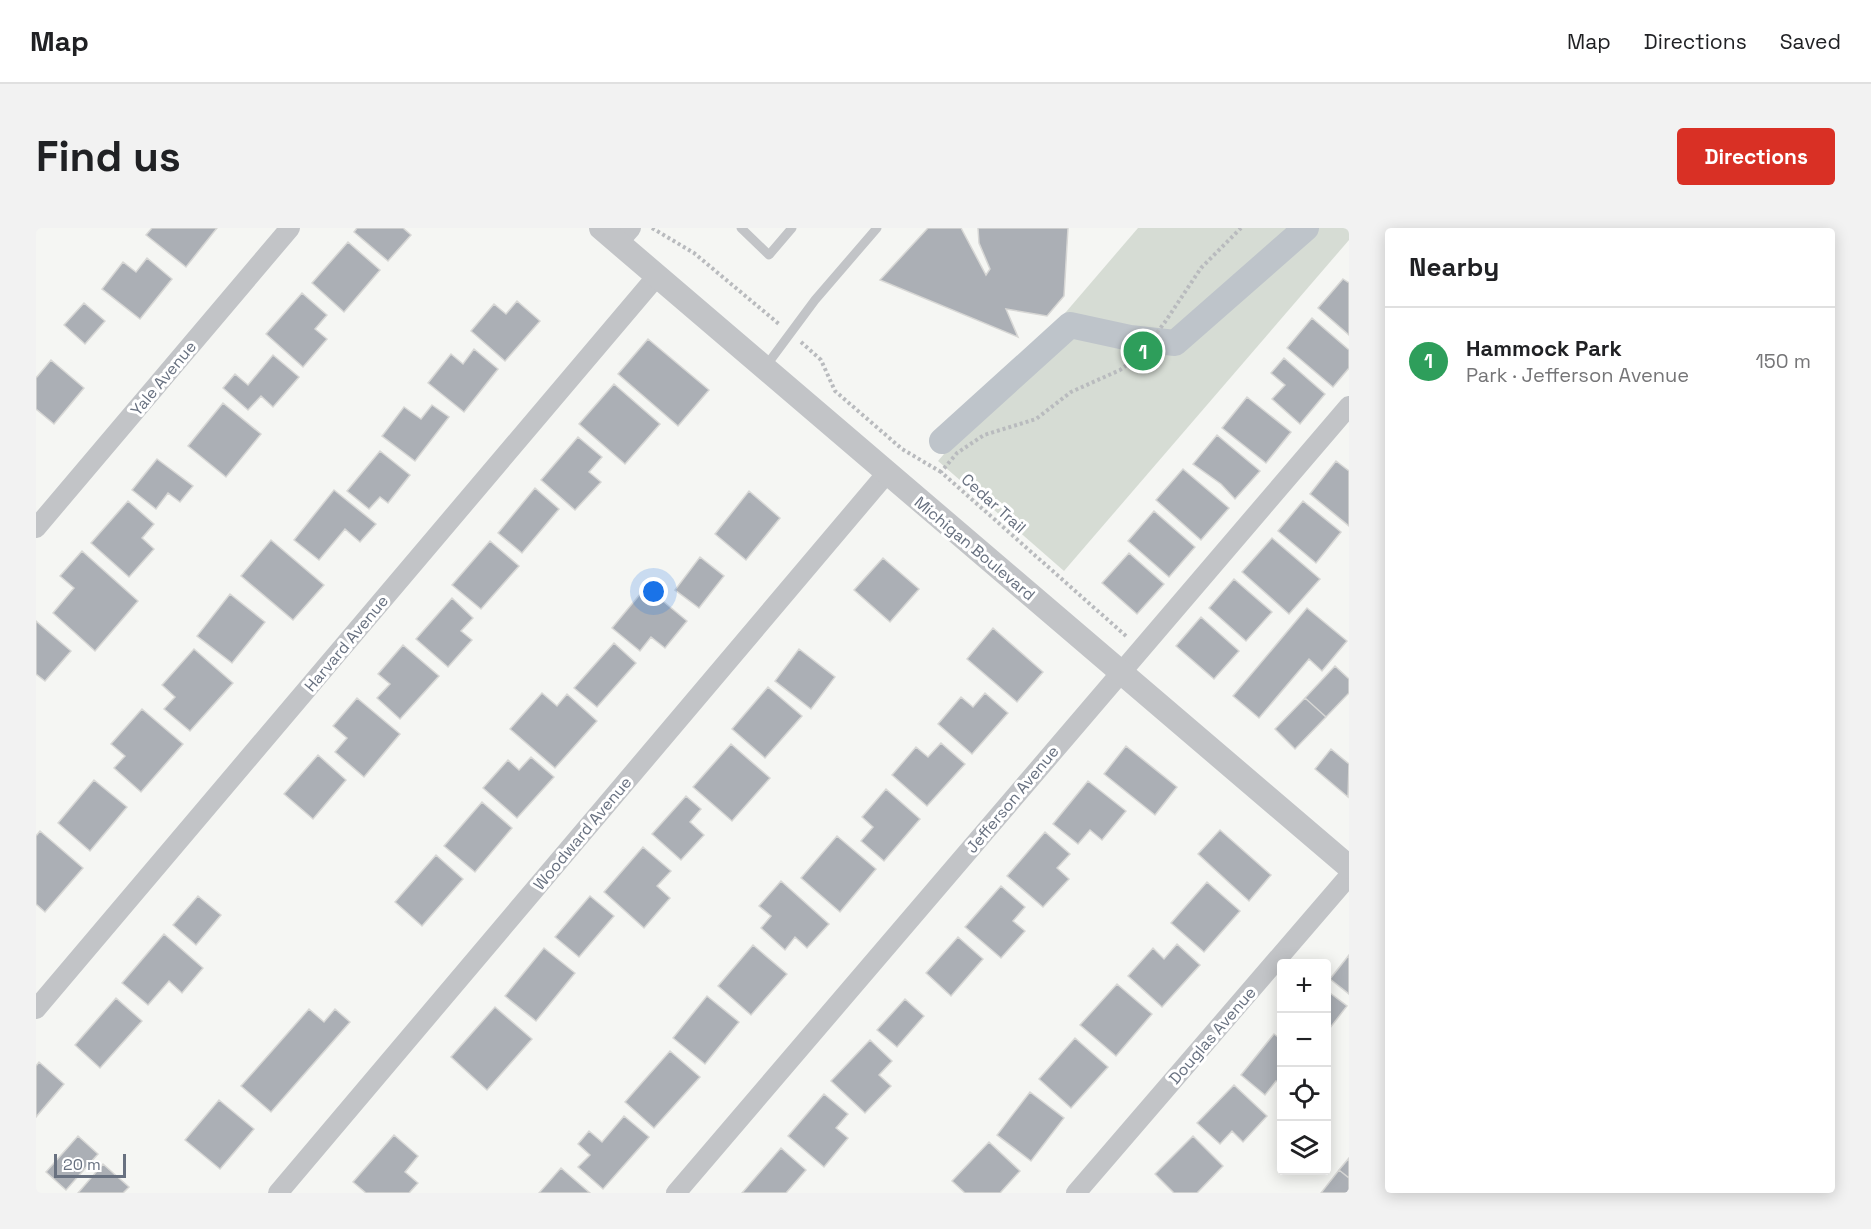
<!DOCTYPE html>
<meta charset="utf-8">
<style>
:root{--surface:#fff;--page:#f2f2f2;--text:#202124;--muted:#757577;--line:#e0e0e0;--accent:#d93025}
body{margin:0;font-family:"Space Grotesk",sans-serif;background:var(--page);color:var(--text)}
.controls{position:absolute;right:18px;bottom:18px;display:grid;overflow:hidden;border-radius:6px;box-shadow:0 3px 15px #0003}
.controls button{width:54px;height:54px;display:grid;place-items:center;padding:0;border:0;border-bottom:2px solid var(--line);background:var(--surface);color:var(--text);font:30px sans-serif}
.scale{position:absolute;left:18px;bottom:15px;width:72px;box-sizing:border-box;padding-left:6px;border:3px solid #687180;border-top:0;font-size:16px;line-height:21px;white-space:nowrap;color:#687180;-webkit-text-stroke:4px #fff;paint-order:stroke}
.you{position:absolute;left:618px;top:364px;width:21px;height:21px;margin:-15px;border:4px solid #fff;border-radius:50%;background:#1a73e8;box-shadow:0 0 0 9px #1a73e833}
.badge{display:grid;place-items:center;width:39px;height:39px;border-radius:50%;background:var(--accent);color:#fff;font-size:20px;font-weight:700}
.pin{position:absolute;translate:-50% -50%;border:3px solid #fff;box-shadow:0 2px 6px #0006}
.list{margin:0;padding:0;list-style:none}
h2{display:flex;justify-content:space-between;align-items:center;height:78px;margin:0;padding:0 24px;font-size:26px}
h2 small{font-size:20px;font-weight:400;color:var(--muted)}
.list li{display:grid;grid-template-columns:39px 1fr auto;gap:18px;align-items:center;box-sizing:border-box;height:108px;padding:0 24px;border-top:2px solid var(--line)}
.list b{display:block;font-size:22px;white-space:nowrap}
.list p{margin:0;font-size:20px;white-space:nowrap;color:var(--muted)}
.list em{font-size:20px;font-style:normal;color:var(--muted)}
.icon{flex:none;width:33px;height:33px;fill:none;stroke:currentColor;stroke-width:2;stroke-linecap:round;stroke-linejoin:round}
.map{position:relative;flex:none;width:1313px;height:965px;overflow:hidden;border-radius:6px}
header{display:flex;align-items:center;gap:36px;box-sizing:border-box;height:84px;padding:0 30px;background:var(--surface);border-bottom:2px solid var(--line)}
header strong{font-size:28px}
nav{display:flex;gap:33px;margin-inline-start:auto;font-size:21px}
.intro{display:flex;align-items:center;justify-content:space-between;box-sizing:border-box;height:144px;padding:0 36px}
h1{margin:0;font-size:42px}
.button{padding:15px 27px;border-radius:6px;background:var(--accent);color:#fff;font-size:21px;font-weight:700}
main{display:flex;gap:36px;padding:0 36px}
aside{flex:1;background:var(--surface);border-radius:6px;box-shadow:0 3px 15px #0003}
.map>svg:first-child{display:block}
</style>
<header>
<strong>Map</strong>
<nav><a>Map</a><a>Directions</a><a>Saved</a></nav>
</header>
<div class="intro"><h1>Find us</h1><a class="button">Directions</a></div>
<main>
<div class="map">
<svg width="1313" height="965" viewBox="0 0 1313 965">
<rect width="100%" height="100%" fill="#f5f6f3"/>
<path fill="#d6dcd4" d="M1102,0H1313V12L1028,343L902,233Z"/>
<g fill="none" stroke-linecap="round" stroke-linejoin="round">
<path stroke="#bec4ca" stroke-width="26" d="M906,213L1034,97L1094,110L1139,115L1270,0"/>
</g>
<path fill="#abafb5" stroke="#d7d7d5" stroke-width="1.5" d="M116,0H181L150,39L110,7Z
M321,0H367L375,7L352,33L318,4Z
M892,0H925L950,47L954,41L943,15L942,0H1032L1028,68L1011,88L970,81L982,109L844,52Z
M312,14L344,42L308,84L276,55Z
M111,30L136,51L104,91L66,61L87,34L100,44Z
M1307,51L1313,55V107L1282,80Z
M266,65L291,87L279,101L291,111L267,139L230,106Z
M481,73L504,93L469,133L435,103L458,76L470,86Z
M48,75L69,93L49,116L28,97Z
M1276,90L1313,122V140L1297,159L1251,120Z
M612,111L673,162L642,198L582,146Z
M438,121L462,141L428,184L392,155L415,126L427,136Z
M237,127L263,149L237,179L225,168L212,182L187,160L199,146L212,157Z
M1248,130L1289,166L1264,196L1236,171L1249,157L1235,145Z
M15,132L48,160L18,196L0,181V150Z
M578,156L624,196L589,236L543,196Z
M1211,169L1255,204L1230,235L1186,200Z
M187,175L225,206L190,249L152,218Z
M396,177L413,189L379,233L346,208L368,179L385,191Z
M1181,207L1224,243L1199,271L1185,256L1157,236Z
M542,209L566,229L553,244L565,254L539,282L505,252Z
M344,223L374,247L352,275L344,269L333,281L311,263Z
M121,231L157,258L144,274L132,265L120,281L96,262Z
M1300,233L1313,243V298L1274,266Z
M1147,241L1193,280L1165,312L1120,272Z
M499,260L523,281L486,325L462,305Z
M298,262L340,296L324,314L309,301L283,332L258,312Z
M713,263L744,290L710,332L679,306Z
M92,273L118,296L106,310L118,321L93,349L55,315Z
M1267,273L1305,304L1280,335L1242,303Z
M1118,283L1159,319L1133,349L1092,313Z
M1236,310L1284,351L1253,386L1206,344Z
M235,312L288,357L257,392L205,348Z
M454,313L483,338L445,381L416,357Z
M46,323L102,373L59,423L17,385L38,360L24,348Z
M1093,325L1128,356L1101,386L1066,355Z
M664,329L688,348L663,380L639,362Z
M847,330L883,361L854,394L818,362Z
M1198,351L1236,384L1210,413L1173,380Z
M610,359L651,393L629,420L615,409L604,423L576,400Z
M194,366L229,394L196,435L161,408Z
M416,370L437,390L425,403L436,412L412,439L380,411Z
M1271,380L1311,413L1286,443L1273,431L1223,490L1197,468Z
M1165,389L1203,423L1178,451L1140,418Z
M0,393L35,423L9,453L0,446Z
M957,400L1007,444L981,474L931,431Z
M578,415L600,435L561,479L538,460Z
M367,417L403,448L364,491L341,470L354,456L342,446Z
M158,421L197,455L154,503L128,481L139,469L126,457Z
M763,421L799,449L775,481L739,453Z
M1299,438L1313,451V465L1290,489L1269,470Z
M732,459L766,488L729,530L696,501Z
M506,465L521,478L531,466L561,493L519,540L474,501Z
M949,465L972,485L936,526L902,496L925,469L937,479Z
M321,470L364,506L328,549L299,524L311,510L297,498Z
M1269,470L1290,489L1259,521L1239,501Z
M106,481L147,516L105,564L78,540L89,528L75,516Z
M905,515L929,536L891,578L856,547L880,519L892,529Z
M695,516L734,550L696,593L657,559Z
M1090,518L1141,559L1119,587L1068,546Z
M1295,521L1313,536L1312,569L1279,541Z
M282,527L310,552L277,591L248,566Z
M495,529L518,549L481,590L447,560L472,532L483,542Z
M58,552L91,579L54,623L22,595Z
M1052,553L1090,583L1066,612L1054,602L1042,616L1017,596Z
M850,561L884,591L848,633L825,613L837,599L826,589Z
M650,568L665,581L654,594L668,607L645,632L616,606Z
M446,574L476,600L439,644L408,618Z
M1184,602L1235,647L1213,673L1162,626Z
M4,603L47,640L9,684L0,676V608Z
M1009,604L1034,626L1021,640L1033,651L1007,679L971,648Z
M801,608L840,641L804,684L765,650Z
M607,619L635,643L621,658L634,670L608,700L568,664Z
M400,627L427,651L386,698L359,674Z
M745,653L793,696L771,720L759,709L749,722L725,700L735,688L723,678Z
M1171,654L1204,683L1168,724L1135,695Z
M965,658L989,679L977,693L989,703L965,730L929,699Z
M162,668L185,687L160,717L137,697Z
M554,668L578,688L543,729L519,709Z
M128,706L167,740L146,765L133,753L112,777L86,755Z
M922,709L947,731L915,768L890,745Z
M1141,716L1164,737L1126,779L1092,748L1117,720L1128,731Z
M717,717L751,746L715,787L682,758Z
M508,720L539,745L500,793L469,768Z
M1313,727V766L1294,751Z
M1081,756L1116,786L1080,828L1044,797Z
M1290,762L1311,778L1290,805Z
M671,768L703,794L669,836L637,810Z
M80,770L106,793L64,840L39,817Z
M869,771L888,788L861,819L841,802Z
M459,779L496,811L451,862L415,829Z
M273,781L288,794L299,781L314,794L235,884L205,858Z
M1238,806L1246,812V857L1240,853L1229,867L1205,847Z
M1039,810L1072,839L1035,880L1003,851Z
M834,812L856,833L843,847L855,858L829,885L795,853Z
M634,823L664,849L618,900L589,874Z
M3,834L28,856L0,889V838Z
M1198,857L1231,888L1207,914L1196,903L1184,916L1161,895Z
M994,864L1028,890L995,933L961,907Z
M788,866L812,886L800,900L812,910L788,939L752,908Z
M183,872L218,901L184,941L149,912Z
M588,888L613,909L567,961L542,939L554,927L542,916L553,903L566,914Z
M358,907L382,928L369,944L382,955L373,965H330L317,954Z
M42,908L62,926L30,962L10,944Z
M1157,908L1187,938L1161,965H1138L1119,946Z
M953,914L984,943L964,965H929L916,953Z
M745,920L770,942L750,965H706Z
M1313,930V950L1303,942Z
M67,936L93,959L87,965H42Z
M525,940L554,965H503Z
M1303,942L1313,950V965H1285Z"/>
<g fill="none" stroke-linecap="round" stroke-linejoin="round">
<path stroke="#b9bbbe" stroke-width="4" stroke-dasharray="3 3" stroke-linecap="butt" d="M616,0L658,25L743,96
M765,114L785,132L799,163L866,221L905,244
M1090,408L905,244L921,225L948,207L1000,191L1035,164L1084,142L1103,128L1129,94L1165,40L1205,0"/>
<path stroke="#c2c4c7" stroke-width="9" d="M705,0L733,27L756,0
M730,138L779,72L841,0"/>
<path stroke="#c2c4c7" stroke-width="20" d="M582,15L595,0
M0,300L254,0
M0,781L621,48
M242,965L851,245
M640,965L1313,178
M1040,965L1313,648"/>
<path stroke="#c2c4c7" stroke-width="24" d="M565,0L1313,639"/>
</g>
<g text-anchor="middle" stroke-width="6" stroke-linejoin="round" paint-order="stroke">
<g font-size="16" fill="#687180" stroke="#fff">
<text transform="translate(127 150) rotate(-50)" y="6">Yale Avenue</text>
<text transform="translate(958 275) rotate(42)" y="6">Cedar Trail</text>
<text transform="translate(939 320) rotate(40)" y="6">Michigan Boulevard</text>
<text transform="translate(310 415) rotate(-50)" y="6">Harvard Avenue</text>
<text transform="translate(976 571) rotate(-50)" y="6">Jefferson Avenue</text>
<text transform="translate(546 605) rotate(-50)" y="6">Woodward Avenue</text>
<text transform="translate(1176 807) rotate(-49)" y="6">Douglas Avenue</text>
</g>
</g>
</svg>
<div class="controls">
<button>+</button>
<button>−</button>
<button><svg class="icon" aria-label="locate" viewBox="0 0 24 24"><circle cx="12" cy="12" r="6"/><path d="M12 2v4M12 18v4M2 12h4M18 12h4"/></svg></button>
<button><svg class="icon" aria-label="layers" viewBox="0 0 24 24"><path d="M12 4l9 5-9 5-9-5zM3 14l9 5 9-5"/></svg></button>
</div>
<div class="scale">20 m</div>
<div class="you"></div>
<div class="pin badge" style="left:1107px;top:123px;background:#2e9e5b">1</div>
</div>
<aside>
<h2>Nearby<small></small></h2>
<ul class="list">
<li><span class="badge" style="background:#2e9e5b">1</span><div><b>Hammock Park</b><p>Park · Jefferson Avenue</p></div><em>150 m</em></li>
</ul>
</aside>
</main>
